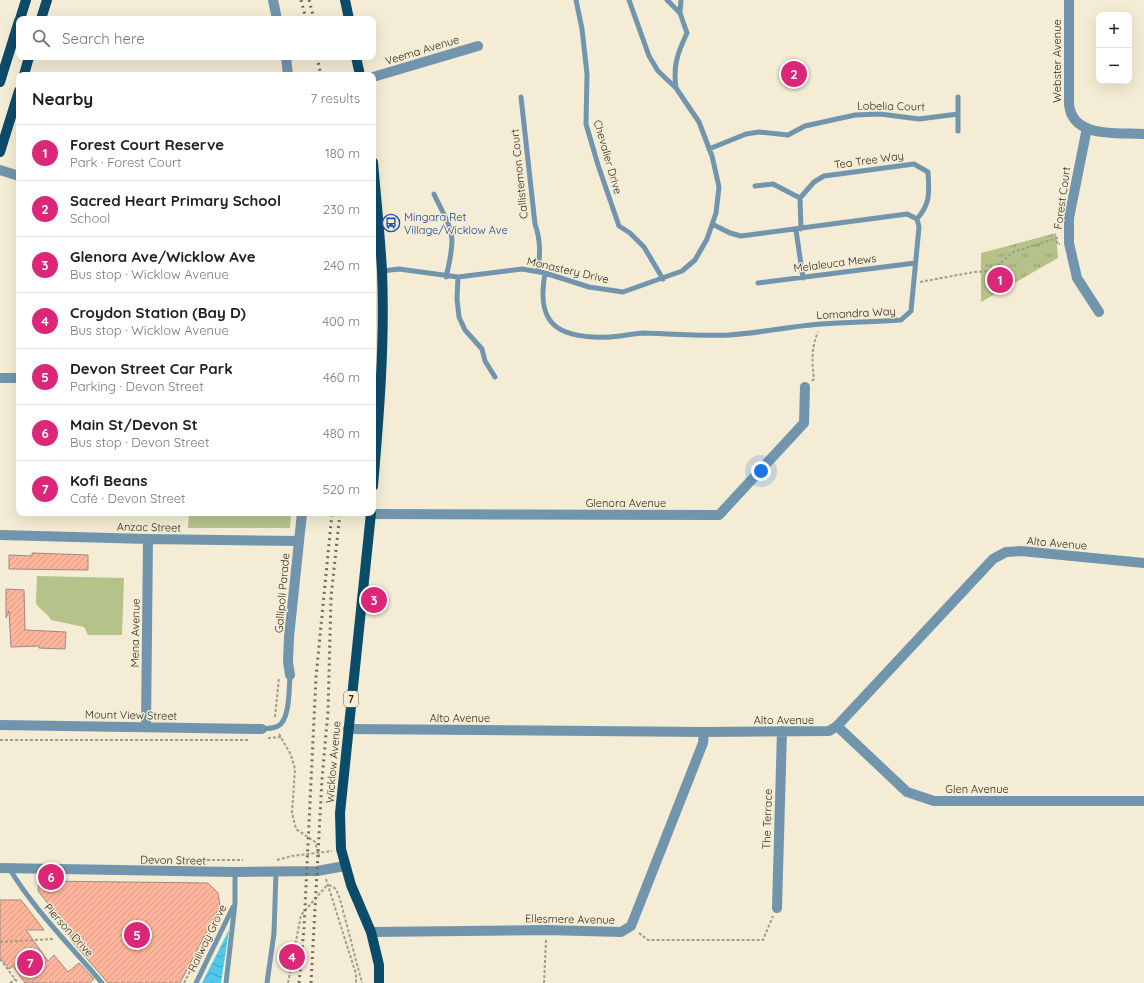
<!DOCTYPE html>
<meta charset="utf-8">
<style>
:root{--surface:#fff;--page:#f6f6f6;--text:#202124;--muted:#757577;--line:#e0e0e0;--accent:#db2777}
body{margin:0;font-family:Quicksand,sans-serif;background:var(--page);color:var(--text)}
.controls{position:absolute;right:12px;top:12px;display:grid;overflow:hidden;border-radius:8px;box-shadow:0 4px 16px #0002}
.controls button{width:36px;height:36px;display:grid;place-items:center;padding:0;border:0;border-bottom:1px solid var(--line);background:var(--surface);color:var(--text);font:20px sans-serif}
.you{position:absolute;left:761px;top:471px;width:14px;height:14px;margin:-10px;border:3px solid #fff;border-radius:50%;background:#1a73e8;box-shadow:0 0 0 6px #1a73e833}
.badge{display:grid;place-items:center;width:26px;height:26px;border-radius:50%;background:var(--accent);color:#fff;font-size:13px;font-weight:700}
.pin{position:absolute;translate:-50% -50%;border:2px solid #fff;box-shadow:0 1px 4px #0006}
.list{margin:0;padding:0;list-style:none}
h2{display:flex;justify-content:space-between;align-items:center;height:52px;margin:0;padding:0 16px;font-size:17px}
h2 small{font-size:13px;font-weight:400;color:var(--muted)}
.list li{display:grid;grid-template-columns:26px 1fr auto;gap:12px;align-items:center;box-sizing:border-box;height:56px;padding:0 16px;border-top:1px solid var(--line)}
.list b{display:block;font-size:15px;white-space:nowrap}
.list p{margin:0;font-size:13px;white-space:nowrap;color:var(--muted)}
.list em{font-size:13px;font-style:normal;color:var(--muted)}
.icon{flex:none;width:22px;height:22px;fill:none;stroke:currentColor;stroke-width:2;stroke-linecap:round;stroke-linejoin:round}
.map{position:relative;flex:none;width:1144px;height:983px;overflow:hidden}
.search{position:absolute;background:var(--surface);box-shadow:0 4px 16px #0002;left:16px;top:16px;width:360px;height:44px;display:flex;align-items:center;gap:10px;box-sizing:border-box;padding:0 14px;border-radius:8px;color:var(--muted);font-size:15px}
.panel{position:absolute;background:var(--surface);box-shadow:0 4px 16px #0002;left:16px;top:72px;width:360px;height:444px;border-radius:8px}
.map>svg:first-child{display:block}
</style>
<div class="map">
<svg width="1144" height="983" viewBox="0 0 1144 983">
<defs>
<pattern id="park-tufts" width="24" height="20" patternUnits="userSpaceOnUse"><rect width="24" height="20" fill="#b5c38b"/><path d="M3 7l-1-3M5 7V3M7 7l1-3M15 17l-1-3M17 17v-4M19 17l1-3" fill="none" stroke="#939e71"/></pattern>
<pattern id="water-waves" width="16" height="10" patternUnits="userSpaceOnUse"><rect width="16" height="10" fill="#4ec9e9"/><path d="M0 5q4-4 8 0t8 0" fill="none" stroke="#41a3bc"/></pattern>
<pattern id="building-hatch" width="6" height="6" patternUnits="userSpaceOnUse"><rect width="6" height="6" fill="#ffb59c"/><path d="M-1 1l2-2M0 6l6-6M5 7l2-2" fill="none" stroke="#db9c86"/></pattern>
</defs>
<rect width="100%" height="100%" fill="#f4ecd4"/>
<path fill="#b5c38b" d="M189,513H291L290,528H188Z
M37,576L124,578L122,635H88L84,627L51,620C47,612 38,609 36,603Z"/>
<path fill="url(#park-tufts)" d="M1056,233L1058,258L981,302V253Z"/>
<path fill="url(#water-waves)" d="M229,930L221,983H202Z"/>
<path fill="url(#building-hatch)" stroke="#a08880" d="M32,553L88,555V570L9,569V555L32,556Z
M6,589L24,590L25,630L66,632L65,649L39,648V646L11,647L9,611L6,618Z
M39,881L208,883L218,893L220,906L180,983H108L71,940L70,931L38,891Z
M0,900H21L44,930H26L48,961L54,955L68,972L79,963L94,979L89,983H25L13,966L9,969L0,957Z"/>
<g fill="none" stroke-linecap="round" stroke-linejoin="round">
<path stroke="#a29c8a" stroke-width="2" stroke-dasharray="3 2" stroke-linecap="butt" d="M920,282L974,272L991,271L1013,252L1057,238V244H1060
M812,381L814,379C812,362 811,348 818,332
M275,717L279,678
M279,734L291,755L295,769L292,813L296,829L315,842L320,859
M268,738L281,737
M0,740H249
M207,860H243
M277,860L292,856L332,851
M326,879L356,974V983
M329,885L336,889L340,899L362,983
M639,933L648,940H763L773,916
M0,942L53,939
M0,959L18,983
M10,983L15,979
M184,983L221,911
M288,983L301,915L328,884
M544,983L546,940"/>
<path stroke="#7195ac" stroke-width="5" d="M576,0L582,29L587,74L586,124L598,165L619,226L630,233L644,247L663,279
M667,0L680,13
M676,88C673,66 677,54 687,33L680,13L681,0
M521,97L535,224C541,241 540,254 538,272
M958,131V97
M709,149L746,134L759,132L788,135L805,126L855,115L880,114L919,119L958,114
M755,186L773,184L800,198
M434,194C440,208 451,224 452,240C452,253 449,265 446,277
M801,229L800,198L814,182L824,176L914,164L928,172C929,193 931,202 917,219
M796,230L803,278
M382,271L399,269L458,277L522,269L545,273L589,287L623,292L682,271L695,260L707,239L716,213L719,187L712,156L699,122L676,88L658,71L649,56L629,0
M545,273C541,295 540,323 566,332C582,338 605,338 620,336C628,335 637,333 644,333C673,334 701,336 729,335C760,333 791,326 822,324C848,322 875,322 901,320L911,311L919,227L917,219L907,214L741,236L730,233L712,224
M458,277L457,299L459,317L465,330L482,349L485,361L495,377
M758,283L915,263
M262,729C267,728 273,729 278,726C290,720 289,688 290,675
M9,868C35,911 70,945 102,983
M196,983L233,907
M226,983L235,903V872
M267,983L274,933L276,872"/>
<path stroke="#7195ac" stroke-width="10" d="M273,0L277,19
M1069,0V104C1072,139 1118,132 1144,134
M286,57L288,75
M373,77L478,46
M1087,128L1069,218V243L1077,278L1099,312
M0,170L19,176
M0,378H19
M371,514L719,515L804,423L805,387
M0,535L148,539L299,541
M290,675L288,662L289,637L302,513
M0,725L262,729
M146,726L148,539
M837,726L907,792L934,801H1144
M348,729L704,732L829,731L837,726L993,559L1006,552L1021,551L1144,563
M0,868L235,872L317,871L345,866
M777,908L782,731
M371,932L546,930L621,932L631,926L703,743L704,732"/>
<path stroke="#0c4c6b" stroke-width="10" d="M345,0L349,19
M20,19L26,0
M41,19L47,0
M356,57L360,75
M24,75L29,57
M0,82L19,21
M0,152L19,91
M373,162C376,198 380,235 382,271C385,343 379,415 373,486
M371,513L340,813L341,849L351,885L371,932L379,965V983"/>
<path stroke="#716c5e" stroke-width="3" stroke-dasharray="2 4" stroke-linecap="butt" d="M301,0L306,19
M309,0L314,19
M317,57L321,75
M299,983L304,928L316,677L332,513
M311,983L322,779L328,712L331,597L340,513"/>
</g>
<defs>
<symbol id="bus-ring" viewBox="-11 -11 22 22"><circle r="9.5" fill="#f4ecd4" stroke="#1a4fb4" stroke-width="1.5"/><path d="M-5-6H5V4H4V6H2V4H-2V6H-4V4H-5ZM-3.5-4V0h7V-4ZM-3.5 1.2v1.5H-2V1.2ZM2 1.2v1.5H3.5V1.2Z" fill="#1a4fb4"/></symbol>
</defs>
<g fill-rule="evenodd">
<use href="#bus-ring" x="381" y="213" width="20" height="20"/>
</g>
<g text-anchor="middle" stroke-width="3" stroke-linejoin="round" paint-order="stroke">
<rect fill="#f4ecd4" stroke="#676355" stroke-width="1" x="344" y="691" width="14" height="16" rx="3"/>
<g font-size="10" font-weight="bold" fill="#2b281f">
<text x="351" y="703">7</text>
</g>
<g font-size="11" fill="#2b281f" stroke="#f4ecd4">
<text transform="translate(422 50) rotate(-17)" y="4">Veema Avenue</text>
<text transform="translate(1057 61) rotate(-90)" y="4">Webster Avenue</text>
<text transform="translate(891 106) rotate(1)" y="4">Lobelia Court</text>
<text transform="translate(608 157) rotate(74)" y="4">Chevalier Drive</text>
<text transform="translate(869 160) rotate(-8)" y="4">Tea Tree Way</text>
<text transform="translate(519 174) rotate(-96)" y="4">Callistemon Court</text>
<text transform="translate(1062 198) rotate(-82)" y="4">Forest Court</text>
<text transform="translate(835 263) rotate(-7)" y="4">Melaleuca Mews</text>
<text transform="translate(568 270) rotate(13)" y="4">Monastery Drive</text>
<text transform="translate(856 313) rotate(-3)" y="4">Lomandra Way</text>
<text x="626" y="507">Glenora Avenue</text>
<text transform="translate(149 527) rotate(1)" y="4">Anzac Street</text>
<text transform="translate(1057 543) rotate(5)" y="4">Alto Avenue</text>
<text transform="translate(282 593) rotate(-85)" y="4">Gallipoli Parade</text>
<text transform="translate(135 633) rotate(-89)" y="4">Mena Avenue</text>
<text transform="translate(131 715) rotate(1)" y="4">Mount View Street</text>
<text x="460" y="722">Alto Avenue</text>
<text x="784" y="724">Alto Avenue</text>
<text transform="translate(333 762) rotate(-85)" y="4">Wicklow Avenue</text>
<text x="977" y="793">Glen Avenue</text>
<text transform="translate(767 819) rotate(-88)" y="4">The Terrace</text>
<text transform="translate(173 860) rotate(1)" y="4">Devon Street</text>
<text transform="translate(570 919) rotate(1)" y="4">Ellesmere Avenue</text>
<text transform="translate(69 930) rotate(48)" y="4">Pierson Drive</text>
<text transform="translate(207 938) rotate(-64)" y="4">Railway Grove</text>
</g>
<g font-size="11" fill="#164399" stroke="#f4ecd4" text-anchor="start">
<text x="404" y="221">Mingara Ret<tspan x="404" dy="13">Village/Wicklow Ave</tspan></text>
</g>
</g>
</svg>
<div class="controls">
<button>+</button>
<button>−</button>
</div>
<div class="you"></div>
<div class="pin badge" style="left:1000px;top:280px">1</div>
<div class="pin badge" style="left:794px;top:74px">2</div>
<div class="pin badge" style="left:374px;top:600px">3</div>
<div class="pin badge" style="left:292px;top:957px">4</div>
<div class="pin badge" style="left:137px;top:935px">5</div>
<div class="pin badge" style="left:51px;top:877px">6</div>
<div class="pin badge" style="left:30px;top:963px">7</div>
<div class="search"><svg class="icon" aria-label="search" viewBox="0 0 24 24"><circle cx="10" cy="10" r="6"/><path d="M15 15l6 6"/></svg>Search here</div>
<section class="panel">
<h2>Nearby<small>7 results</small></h2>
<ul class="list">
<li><span class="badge">1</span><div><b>Forest Court Reserve</b><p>Park · Forest Court</p></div><em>180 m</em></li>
<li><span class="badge">2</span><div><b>Sacred Heart Primary School</b><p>School</p></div><em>230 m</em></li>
<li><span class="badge">3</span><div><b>Glenora Ave/Wicklow Ave</b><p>Bus stop · Wicklow Avenue</p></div><em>240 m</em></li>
<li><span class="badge">4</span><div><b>Croydon Station (Bay D)</b><p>Bus stop · Wicklow Avenue</p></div><em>400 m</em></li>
<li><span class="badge">5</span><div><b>Devon Street Car Park</b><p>Parking · Devon Street</p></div><em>460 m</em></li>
<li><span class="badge">6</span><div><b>Main St/Devon St</b><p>Bus stop · Devon Street</p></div><em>480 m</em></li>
<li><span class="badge">7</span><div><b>Kofi Beans</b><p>Café · Devon Street</p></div><em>520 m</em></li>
</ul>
</section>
</div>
